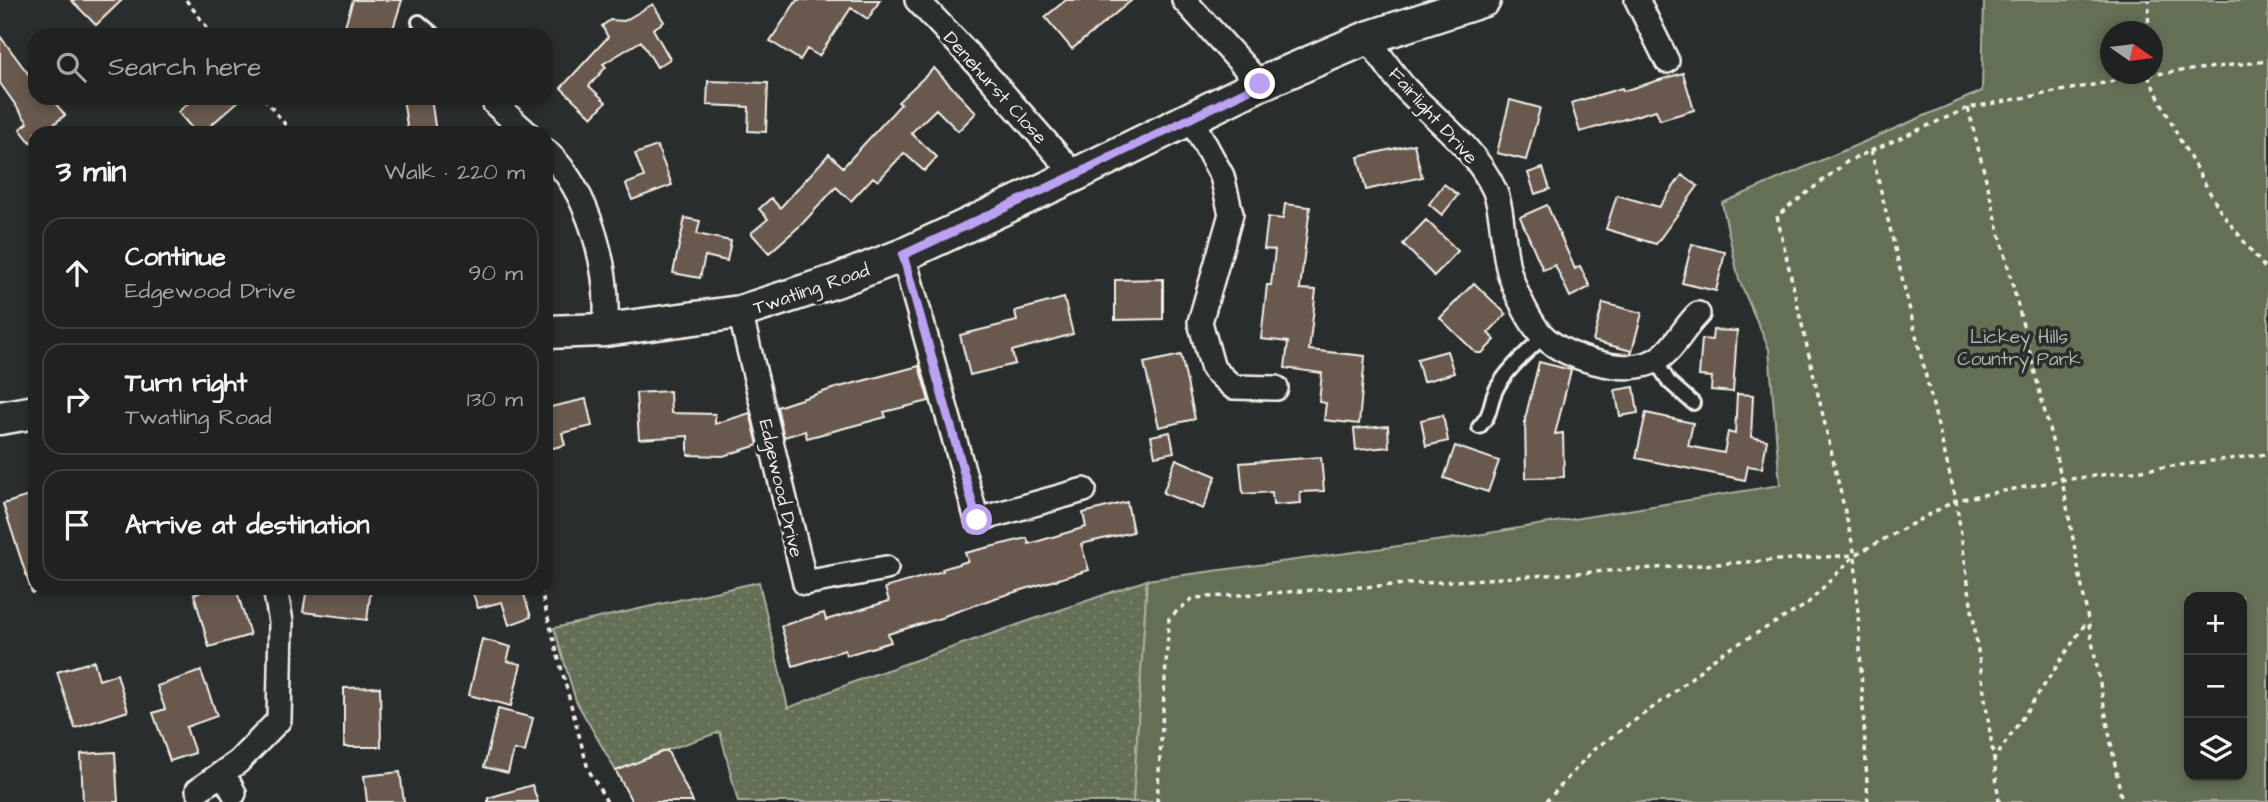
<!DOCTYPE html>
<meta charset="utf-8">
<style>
:root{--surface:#202222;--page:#2d2f2f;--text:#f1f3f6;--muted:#a2a4a5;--line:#3d3f40}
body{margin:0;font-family:"Architects Daughter",sans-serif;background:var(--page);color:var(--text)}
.controls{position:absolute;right:21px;bottom:21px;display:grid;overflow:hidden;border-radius:14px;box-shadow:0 4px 10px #0003}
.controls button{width:63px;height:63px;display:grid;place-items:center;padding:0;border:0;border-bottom:2px solid var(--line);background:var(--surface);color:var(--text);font:35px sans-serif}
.compass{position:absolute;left:2100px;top:21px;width:63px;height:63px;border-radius:50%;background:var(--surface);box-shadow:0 4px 10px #0003;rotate:104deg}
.stop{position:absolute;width:21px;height:21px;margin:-16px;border:5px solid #bca0f2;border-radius:50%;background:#fff}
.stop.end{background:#bca0f2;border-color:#fff;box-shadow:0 2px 7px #0008}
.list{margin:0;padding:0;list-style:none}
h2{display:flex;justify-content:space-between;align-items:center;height:91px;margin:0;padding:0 28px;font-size:30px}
h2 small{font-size:23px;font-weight:400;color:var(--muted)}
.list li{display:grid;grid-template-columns:46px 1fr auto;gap:21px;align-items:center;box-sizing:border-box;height:112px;margin:0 14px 14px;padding:0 14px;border:2px solid var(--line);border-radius:21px}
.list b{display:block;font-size:26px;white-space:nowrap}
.list p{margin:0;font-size:23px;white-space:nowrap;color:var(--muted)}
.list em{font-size:23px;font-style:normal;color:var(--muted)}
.icon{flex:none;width:38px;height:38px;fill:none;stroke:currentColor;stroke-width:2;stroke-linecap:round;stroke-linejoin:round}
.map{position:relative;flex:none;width:2268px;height:802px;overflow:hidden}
.search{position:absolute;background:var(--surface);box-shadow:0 4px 10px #0003;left:28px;top:28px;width:525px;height:77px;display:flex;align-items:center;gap:18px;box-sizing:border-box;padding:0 24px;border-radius:21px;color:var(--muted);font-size:26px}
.panel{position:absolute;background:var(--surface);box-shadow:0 4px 10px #0003;left:28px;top:126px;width:525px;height:469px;border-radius:21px}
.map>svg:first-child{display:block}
</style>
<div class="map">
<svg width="2268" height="802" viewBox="0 0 2268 802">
<defs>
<pattern id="grass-dots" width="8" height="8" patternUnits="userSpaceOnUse" patternTransform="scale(1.75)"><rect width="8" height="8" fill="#636f56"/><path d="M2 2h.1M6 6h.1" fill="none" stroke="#7a846e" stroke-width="1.8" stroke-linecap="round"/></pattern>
</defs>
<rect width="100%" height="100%" fill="#2a2d2e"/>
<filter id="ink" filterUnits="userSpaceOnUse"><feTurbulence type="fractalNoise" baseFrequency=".0143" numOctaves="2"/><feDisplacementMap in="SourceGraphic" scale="14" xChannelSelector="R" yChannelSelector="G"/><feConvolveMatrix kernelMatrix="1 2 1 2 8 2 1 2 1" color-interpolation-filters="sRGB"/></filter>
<g filter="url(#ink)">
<path fill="url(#grass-dots)" stroke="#acb09f" stroke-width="2" d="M1147,580L1133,802H738L720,732L667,750L616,771L576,701L554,628L759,582L788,708L864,678Z"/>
<path fill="#636f56" stroke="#acb09f" stroke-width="2" fill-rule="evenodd" d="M1984,0H2268V802H1133L1147,580L1465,537L1780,485L1769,349L1739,280L1722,203L1982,91ZM2110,32H2152V74H2110ZM2189,597H2242V776H2189Z"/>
<path fill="#67584e" stroke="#f4f1e8" stroke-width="2" d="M71,0H122L96,25Z
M353,0H402L391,35H342Z
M797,0H880L868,19L851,8L819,56L807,49L800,60L770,41Z
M1066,0H1132L1072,49L1045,17Z
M653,4L664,22L653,29L670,59L657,67L641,41L603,64L606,67L589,86L606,102L592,117L561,88L608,37L602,26L610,20L624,21Z
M0,36L35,83V98H51L65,115L43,133H35V139L31,143L20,129L28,123L0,83Z
M934,68L976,113L958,131L936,109L911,133L937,157L924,171L904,153L878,181L873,177L851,201L836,187L802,224L769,253L751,233L768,219L759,209L771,198L780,208L829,154L843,167L901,104L898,102Z
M1683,73L1694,110L1660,120L1656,110L1580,132L1571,103L1622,88L1623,91Z
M708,81L768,83L766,132L748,131L749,107L707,105Z
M194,98H242L202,133H196L178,112Z
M403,98H431L436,133H408Z
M1510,100L1540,108L1526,160L1497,153Z
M1414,144L1422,177L1366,190L1358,157Z
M657,146L672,185L632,200L626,184L644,177L635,154Z
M1543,168L1550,189L1535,194L1528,173Z
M1682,175L1698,186L1656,244L1606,229L1617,195L1659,207Z
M1444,184L1458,195L1442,215L1429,204Z
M1285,204L1310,207L1300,289L1316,290L1309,350L1365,356L1359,424L1324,420L1326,403L1319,402L1322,373L1285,368L1288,342L1261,339L1267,285H1271L1275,250L1264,249L1268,217L1283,219Z
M1547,205L1575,269L1580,266L1590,287L1570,297L1555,265L1543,270L1520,217Z
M685,218L700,221L697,234L731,241L727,261L705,256L700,278L673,273Z
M1426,220L1458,251L1434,276L1403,244Z
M1692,244L1725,252L1716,291L1682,283Z
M1163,279V319L1115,320V280Z
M1474,283L1506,314L1488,333L1495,340L1482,353H1476L1440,318Z
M1064,298L1073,334L1012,351L1015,364L970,375L960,335L1017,321L1015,311Z
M1603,303L1642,313L1632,351L1593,341Z
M1713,330L1737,331L1733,392L1711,390L1712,377L1699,376L1702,339L1712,340Z
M1447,351L1454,373L1423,382L1417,359Z
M1181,355L1195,419L1159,427L1144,363Z
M1539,362L1571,370L1555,434L1563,433L1564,477L1526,478L1525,419Z
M919,366L929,401L884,412L886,417L807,438L805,431L784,437L777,407L832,389Z
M1634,387L1638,413L1620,416L1615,390Z
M670,391L671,413L715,414V424L750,413L758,445L723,456L688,455V436L639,439L636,393Z
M1737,394L1753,395L1751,437L1767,440L1762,468L1748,466L1745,480L1636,458L1646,413L1693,423L1688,446L1724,453L1728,432L1735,434Z
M586,399L592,426L562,433L565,445L549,449L546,434V408Z
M1443,415L1448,441L1426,446L1421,420Z
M1388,426L1389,447L1356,450L1354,429Z
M1170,432L1174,452L1155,456L1151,436Z
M1455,446L1499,461L1488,492L1444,478Z
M1321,457L1324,491L1300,492L1301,503L1273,505L1272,492L1243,494L1240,463Z
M1176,459L1216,476L1203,509L1163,493Z
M35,494V592L32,593L3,504Z
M1127,502L1133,532L1081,544L1089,570L995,598L944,616V617L888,634L891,642L847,655L845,650L793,666L781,626L824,613L826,620L889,601L885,588L943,571L942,569L968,561L965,553L1027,538L1029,544L1086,527L1083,513Z
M215,588H236L250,635L209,647L194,594Z
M307,588H371L367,620L303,612Z
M471,588H536V591L524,595L531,617L509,625L502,602L478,608Z
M482,639L511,647L507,661L521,664L511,706L469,695Z
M94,661L99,680L117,674L128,711L75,728L57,672Z
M201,671L217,716L186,727L195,753L170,761L153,713L165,709L157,686Z
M380,687L381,747H344V688Z
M498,709L533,718L525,752L514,750L508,773L484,767Z
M667,750L693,802H632L616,771Z
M115,752L118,802H83L81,754Z
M400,772L404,802H367L364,776Z
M532,785L538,802H488V798Z"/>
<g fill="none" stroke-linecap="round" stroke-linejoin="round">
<defs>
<path id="lane" d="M419,22L434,35
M1655,360L1669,382L1693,403
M1479,427C1493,412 1488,408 1495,392C1503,373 1528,351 1543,337"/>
<path id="street" d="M917,0L973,59L1075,175
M1184,0L1260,84
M1637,0L1667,61
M1367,38C1380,54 1392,74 1406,89C1437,121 1474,147 1494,189C1505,214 1501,251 1511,278C1517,295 1531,326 1545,338C1568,358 1621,374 1650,363C1673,354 1681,330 1698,314
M495,104L527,133
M1190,117L1222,176L1231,214L1200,322L1213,369L1233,387L1276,388
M546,151C590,191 611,272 605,330
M903,255L977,520L1084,490
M740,312L805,583L886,568
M223,773L234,793
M198,790L238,762L279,720L281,622L275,588"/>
<path id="secondary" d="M546,332L605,330L740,312L836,281L903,255L1075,175L1260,84L1367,38L1484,0
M0,418L35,412"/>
</defs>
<use href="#lane" stroke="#f4f1e8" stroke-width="18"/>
<use href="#street" stroke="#f4f1e8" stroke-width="28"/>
<use href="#secondary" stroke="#f4f1e8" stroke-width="37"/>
<path stroke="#f4f1e8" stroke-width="3.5" stroke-dasharray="5 5" stroke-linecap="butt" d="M186,0L213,35
M2148,32L2149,0
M2148,76L2180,140L2221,212L2268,272
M264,98L292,133
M1968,108L2062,480L2122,802
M1871,150L1956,500L1994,760
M540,588L588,769L607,802
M1157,802L1169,618L1193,598L1855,555
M1546,802L1593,750L1672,694L1717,656L1806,605L1855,555L1956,500L2062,480L2268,454
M1868,802L1855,555L1777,216L1848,161L1968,108L2147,75L2268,61
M1999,802L1994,760L2087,621"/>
<use href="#lane" stroke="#2a2d2e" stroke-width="12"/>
<use href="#street" stroke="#2a2d2e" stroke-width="23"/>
<use href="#secondary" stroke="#2a2d2e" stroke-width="32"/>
</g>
</g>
<g fill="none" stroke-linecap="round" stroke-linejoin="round" filter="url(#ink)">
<path stroke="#bca0f2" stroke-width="9" d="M977,520L903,255L1075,175L1260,84"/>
</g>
<g text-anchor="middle" stroke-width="7" stroke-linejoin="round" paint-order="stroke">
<g font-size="19" fill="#f4f1e8" stroke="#2a2d2e">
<text transform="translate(996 87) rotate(48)" y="7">Denehurst Close</text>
<text transform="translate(1434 115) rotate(48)" y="7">Fairlight Drive</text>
<text transform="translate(811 288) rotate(-19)" y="7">Twatling Road</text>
<text transform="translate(782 488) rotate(77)" y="7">Edgewood Drive</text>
</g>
<g font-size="19" fill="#b3b6a6" stroke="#2a2d2e">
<text x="2019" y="343">Lickey Hills<tspan x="2019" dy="22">Country Park</tspan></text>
</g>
</g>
</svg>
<div class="controls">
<button>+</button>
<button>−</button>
<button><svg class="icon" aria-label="layers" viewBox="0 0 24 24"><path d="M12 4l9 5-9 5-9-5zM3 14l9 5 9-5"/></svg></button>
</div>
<svg class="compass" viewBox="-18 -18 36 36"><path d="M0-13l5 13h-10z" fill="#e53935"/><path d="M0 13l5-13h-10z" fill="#a2a4a5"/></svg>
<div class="stop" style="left:977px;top:520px"></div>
<div class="stop end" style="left:1260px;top:84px"></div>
<div class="search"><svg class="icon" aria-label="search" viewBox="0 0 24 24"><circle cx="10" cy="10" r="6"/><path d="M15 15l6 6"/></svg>Search here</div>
<section class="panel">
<h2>3 min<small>Walk · 220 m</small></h2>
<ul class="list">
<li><svg class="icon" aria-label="ahead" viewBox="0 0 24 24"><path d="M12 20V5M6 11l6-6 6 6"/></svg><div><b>Continue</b><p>Edgewood Drive</p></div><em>90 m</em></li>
<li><svg class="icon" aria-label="right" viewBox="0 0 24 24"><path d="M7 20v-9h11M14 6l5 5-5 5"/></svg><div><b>Turn right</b><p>Twatling Road</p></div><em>130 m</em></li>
<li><svg class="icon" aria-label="arrive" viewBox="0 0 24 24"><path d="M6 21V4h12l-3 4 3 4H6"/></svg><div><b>Arrive at destination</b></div></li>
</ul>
</section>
</div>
